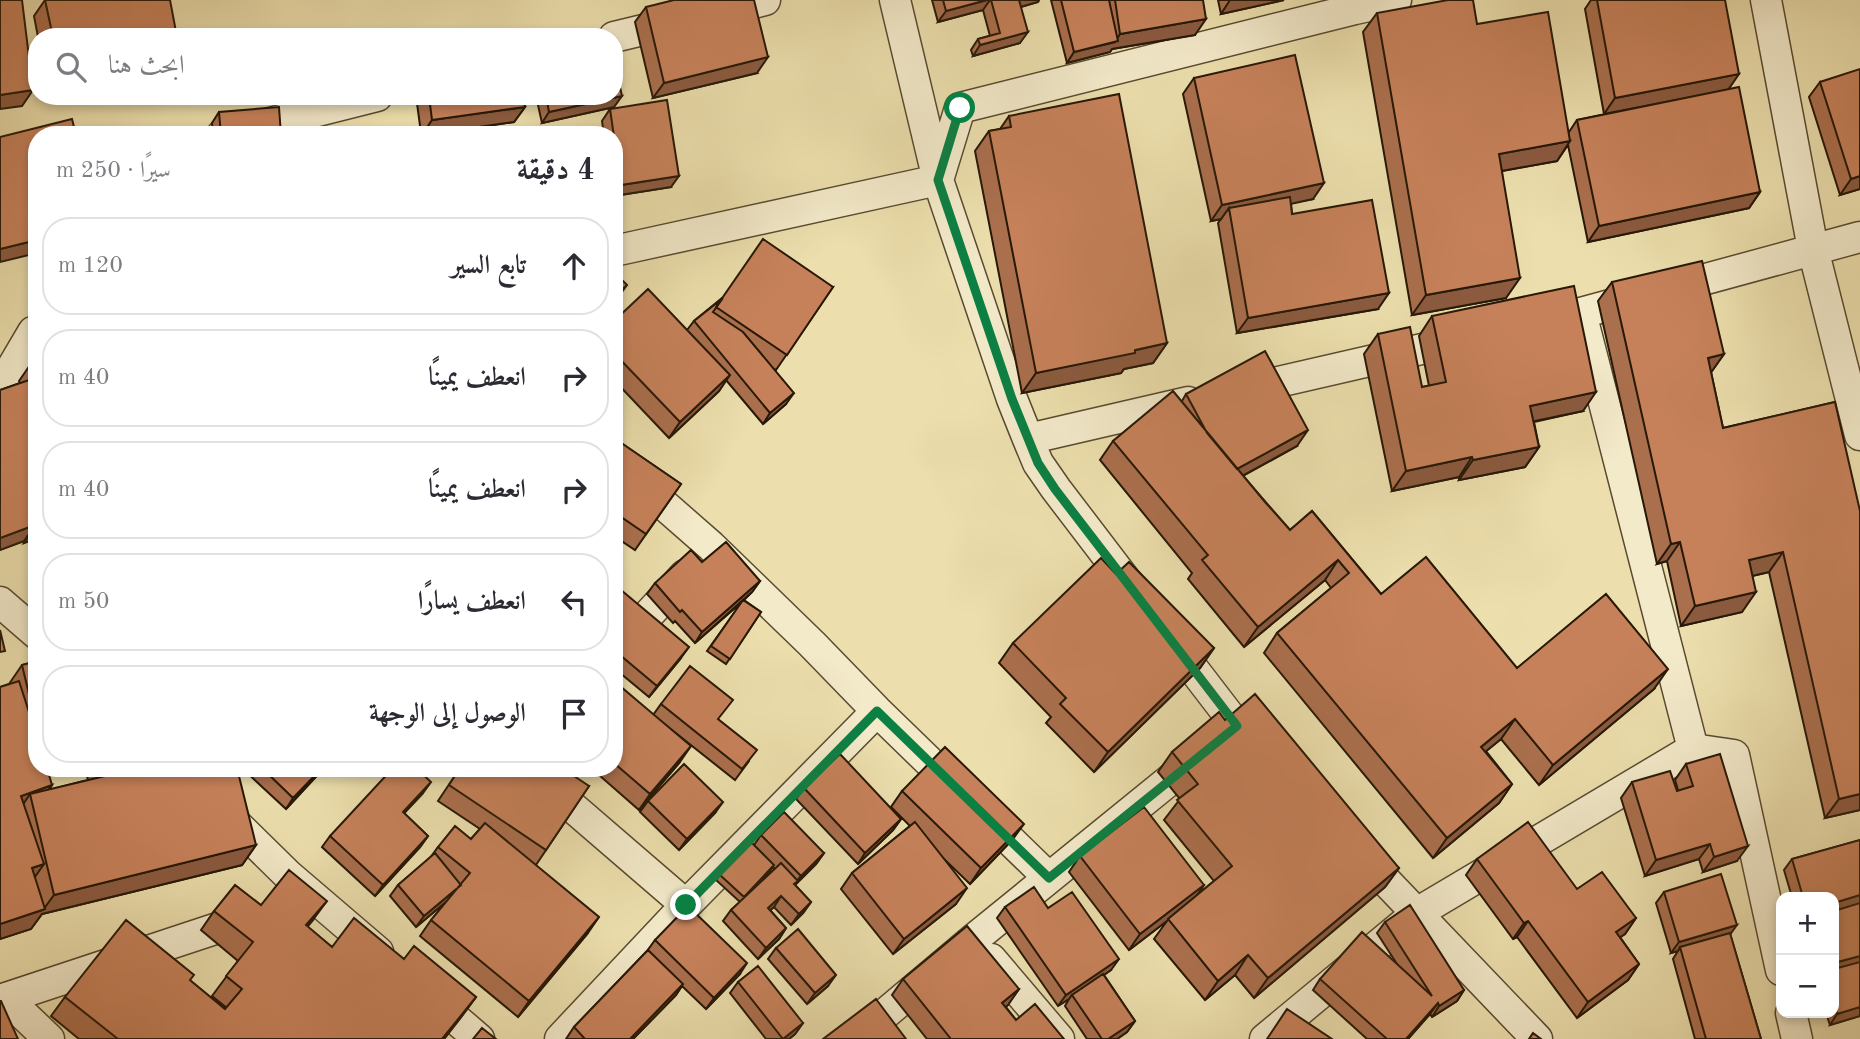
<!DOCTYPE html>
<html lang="ar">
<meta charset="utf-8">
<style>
:root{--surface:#fff;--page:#f2f2f3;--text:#2b2b33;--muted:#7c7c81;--line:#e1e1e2}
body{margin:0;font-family:"Old Standard TT",Amiri,serif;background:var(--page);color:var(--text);direction:rtl}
.controls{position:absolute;right:21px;bottom:21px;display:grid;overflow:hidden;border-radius:14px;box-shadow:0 4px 10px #0003}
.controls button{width:63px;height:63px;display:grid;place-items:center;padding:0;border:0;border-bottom:2px solid var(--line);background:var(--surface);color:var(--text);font:35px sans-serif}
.stop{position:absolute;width:21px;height:21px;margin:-16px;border:5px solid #0b8043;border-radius:50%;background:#fff}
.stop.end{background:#0b8043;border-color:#fff;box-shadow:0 2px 7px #0008}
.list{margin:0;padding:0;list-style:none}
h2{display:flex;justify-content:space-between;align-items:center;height:91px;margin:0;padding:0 28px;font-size:30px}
h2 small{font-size:23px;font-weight:400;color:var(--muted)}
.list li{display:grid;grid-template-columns:46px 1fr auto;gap:21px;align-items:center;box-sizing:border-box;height:98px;margin:0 14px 14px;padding:0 14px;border:2px solid var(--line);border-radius:28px}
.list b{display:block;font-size:26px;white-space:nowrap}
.list em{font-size:23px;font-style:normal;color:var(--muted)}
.icon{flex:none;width:38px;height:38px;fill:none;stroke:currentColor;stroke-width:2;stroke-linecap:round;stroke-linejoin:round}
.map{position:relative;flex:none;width:1860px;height:1039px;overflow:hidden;direction:ltr}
.search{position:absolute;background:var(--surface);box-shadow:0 4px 10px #0003;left:28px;top:28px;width:595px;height:77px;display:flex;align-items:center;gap:18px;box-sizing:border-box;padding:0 24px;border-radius:28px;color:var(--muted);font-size:26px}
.panel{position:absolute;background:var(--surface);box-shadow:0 4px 10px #0003;left:28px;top:126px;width:595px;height:651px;border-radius:28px;direction:rtl}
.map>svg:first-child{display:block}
</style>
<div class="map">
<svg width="1860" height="1039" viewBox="0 0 1860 1039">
<rect width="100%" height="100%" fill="#ecdfad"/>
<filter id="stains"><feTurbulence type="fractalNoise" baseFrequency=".00286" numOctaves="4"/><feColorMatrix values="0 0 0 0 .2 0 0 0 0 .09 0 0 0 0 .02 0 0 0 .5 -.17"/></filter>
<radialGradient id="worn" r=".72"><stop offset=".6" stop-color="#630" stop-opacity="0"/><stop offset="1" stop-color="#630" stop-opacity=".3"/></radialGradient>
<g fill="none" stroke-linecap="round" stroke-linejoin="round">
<defs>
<path id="minor" d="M895,0L938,180L1012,399L1028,439L1038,463L1056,489L1143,603
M1766,0L1813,249L1860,435
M718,12L765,0
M614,37L676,22
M222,135L377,96
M614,251L938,180L960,108L1355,9L1396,0
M1581,313L1693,749L1734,755L1781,970
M1540,322L1581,313L1860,237
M0,388L33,332H37
M1243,390L1461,340
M1028,439L1188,402
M614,461L711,546L812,644L877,711L1049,878
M0,602L37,634
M1171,640L1237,726L1255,746
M614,652L685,575
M179,768L288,875L378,952
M527,768L686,905
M1360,854L1537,1039
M991,959L1059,1039
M429,996L479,1039
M6,998L49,1039
M0,1000L242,920
M1791,1013L1797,1039
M560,1039L686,905L877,711
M855,1039L974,939L1198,757
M1265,1039L1417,913L1693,749"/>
</defs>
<use href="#minor" stroke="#584a30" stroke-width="33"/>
<use href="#minor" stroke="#f3eaca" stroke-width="30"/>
</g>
<path fill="#aa6f4d" stroke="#271807" stroke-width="2" fill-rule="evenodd" d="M45,0L177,37H38L34,16Z
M932,0H1039L1038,2L1021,7L1020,43L973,56L971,50L978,39L990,36L983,10L938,22Z
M1051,0H1203L1195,35L1112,49L1110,52L1067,63Z
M1218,0H1284L1221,14Z
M1591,0H1597L1729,89L1760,192L1749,208L1588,242L1568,145L1557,161L1502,171L1506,298L1412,315L1363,32L1377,13L1477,24L1569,132L1577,120L1664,102L1604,114L1585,9Z
M646,7L757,73L653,98L635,22Z
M1194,78L1313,199L1291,203L1292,214L1378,309L1237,333L1218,223L1221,219L1211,221L1183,94Z
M1820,82L1860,189L1840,195L1809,97Z
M416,96H523L525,107L514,122L442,133H421Z
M536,96H614V107L542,123Z
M610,109L671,187L614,196V135H604L602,121Z
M219,112L281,135H213L212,123Z
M1009,116L1167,343L1153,363L1124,369L1121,373L1022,393L975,151L989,131L1000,129Z
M1612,282L1724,354L1711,372L1723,428L1835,402L1860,810L1825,818L1769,572L1752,576L1742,612L1681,626L1667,561L1657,564L1598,301Z
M833,287L776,370L774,369L786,404L763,424L726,380L719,391L669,438L614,380V321L687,330L694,321L722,298Z
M1432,316L1583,411L1534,422L1539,447L1525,467L1459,480V477L1392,491L1364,354L1378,334L1422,387L1429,386L1419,336Z
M37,363V538L24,543V541L0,550V390L20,383L19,381L30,365Z
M1186,394L1297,446L1243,476L1290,530L1312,511L1381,594L1517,668L1654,689L1539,785L1501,739L1486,751L1512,784L1499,803L1433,858L1264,653L1277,633L1331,588L1325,580L1244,647L1188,579L1192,573L1100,460L1113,441L1182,401Z
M614,438L681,484L635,550L614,536Z
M702,562L760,581L752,592L744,600L761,612L726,664L707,651L742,602L695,643L675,621L673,623L647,594L655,583Z
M1116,574L1214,648L1200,668L1094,772L1046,723L1051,717L999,663L1013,643Z
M614,598L681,658L649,697L614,668Z
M37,661V768L52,785L49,790L88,780L85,768H203L204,771L256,845L242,865L42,914L31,929L0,939V687L9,684L22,665Z
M614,681L653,715L661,704L718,719L749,761L735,780L668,727L680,762L639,810L591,768H614Z
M1225,720L1399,868L1385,887L1254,998L1235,975L1205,1000L1154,939L1167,921L1129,950L1069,872L1080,856L1204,885L1197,895L1214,881L1164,820L1180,799L1158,772L1172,752Z
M1686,764L1737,861L1703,872L1699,859L1645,876L1621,798L1632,782L1678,790L1675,780Z
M245,768H324L286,809L244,770Z
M460,768L589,786L536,865L588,933L518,1017L420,936L431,920L446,902L416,927L390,896L398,885L430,858L438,847L471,839L480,829L438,801Z
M804,788L901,819L893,830L858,864L796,799Z
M902,791L1013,839L970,884L942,857L956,904L893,954L841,889L852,873L910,826L891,807Z
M423,793L404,813L428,836L420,847L375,896L322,847L330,836Z
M648,801L715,813L679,850L640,812Z
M761,835L824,853L816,864L795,885L811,902L803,913L791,925L774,907L770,910L786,928L779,939L758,959L723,921L731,910L740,902L716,880L720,875L754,845ZM773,867L775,869L750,892L770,871Z
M1860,840V1016L1830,1025L1826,1013H1834V897H1792L1784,870L1792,859Z
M1477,859L1577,889L1636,918L1625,934L1620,937L1639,964L1628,980L1577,1018L1517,937L1513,939L1466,875Z
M1664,892L1730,934L1761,1039H1695L1673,959L1678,951L1671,953L1656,903Z
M261,905L313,920L307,927L332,947L404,959L476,997L462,1016L444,1039H79L51,1016L65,997L190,981L225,1009L227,1008L212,996L238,961L201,930L214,911Z
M1005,907L1048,908L1111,970L1104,975L1135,1021L1127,1032L1117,1039H1087L1065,1006L1069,999L1058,1006L997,918Z
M1385,922L1464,990L1457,1001L1432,1017L1430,1014L1408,1039H1367L1313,990L1320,979L1397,964L1377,933Z
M655,940L740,974L706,1009L682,986L676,995L633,1039H566L574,1027L647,951Z
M776,948L828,986L807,1004L768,959Z
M903,979L1019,989L1006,1007L1016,1020L1064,1039H927L892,995Z
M738,982L803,1023L795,1034L789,1039H766L730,993Z"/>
<path fill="#8b5a3f" stroke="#271807" stroke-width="2" d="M987,0H990L983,10L938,22L946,11Z
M1017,0H1039L1038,2L1010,10Z
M1230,0H1284L1221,14Z
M1206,19L1195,35L1112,49L1110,52L1067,63L1074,52L1115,42L1120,34Z
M1028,32L1020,43L973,56L980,45Z
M768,57L757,73L653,98L664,83Z
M1739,74L1728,90L1604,114L1615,98Z
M33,90L22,106L0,109V95Z
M622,96L614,107L542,123L549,112Z
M525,107L514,122L422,135L432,120Z
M1570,141L1557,161L1485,174L1499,154Z
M679,176L671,187L614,196L621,185Z
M1860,176V189L1840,195L1851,179Z
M1324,183L1313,199L1231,217L1229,208L1221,219L1211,221L1222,205Z
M1760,192L1749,208L1588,242L1599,226Z
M37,240V253L0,262V249Z
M1520,278L1506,298L1412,315L1426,295Z
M627,285L619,296L614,300V297Z
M1389,293L1378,309L1237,333L1248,318Z
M1167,343L1153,363L1124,369L1121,373L1022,393L1036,373Z
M1724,354L1710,374L1708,358Z
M730,375L719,391L669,438L680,422Z
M1596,392L1583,411L1516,425L1530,406Z
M794,393L786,404L763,424L770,413Z
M1308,430L1297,446L1222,487L1233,471Z
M1539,447L1525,467L1459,480L1473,460Z
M1472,457L1459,477L1392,491L1406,471Z
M35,525L24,541L0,550V538Z
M37,526V538L24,543L35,527Z
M1680,542L1667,561L1657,564L1671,544Z
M1783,552L1769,572L1735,580L1749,560Z
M1338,560L1325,580L1244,647L1258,627Z
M760,581L752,592L695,643L702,632Z
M1756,592L1742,612L1681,626L1695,606Z
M689,647L681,658L649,697L657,686Z
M1214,648L1200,668L1094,772L1108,752Z
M1668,669L1654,689L1539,785L1553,765Z
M1515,719L1501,739L1468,766L1481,747Z
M36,723L37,740L22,743Z
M691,746L680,762L639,810L650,794Z
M322,768H324L286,809L293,798Z
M431,782L423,793L395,823L403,812Z
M1512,784L1499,803L1433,858L1447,838Z
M52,785L38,805L30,794L18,812L21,796Z
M1860,794V810L1825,818L1839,799Z
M723,802L715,813L679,850L687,839Z
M901,819L893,830L858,864L865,853Z
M1024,824L1013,839L970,884L981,868Z
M428,836L420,847L375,896L383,885Z
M1710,844L1699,859L1645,876L1656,860Z
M256,845L242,865L42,914L31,929L0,939V924L43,910L54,895Z
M1748,846L1737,861L1703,872L1714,857Z
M824,853L816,864L793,887L794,884L801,876Z
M44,864L30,884L32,868Z
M1399,868L1385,887L1254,998L1268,978Z
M461,885L453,896L416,927L424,916Z
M1204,885L1193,901L1129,950L1140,934Z
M967,888L956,904L893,954L904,939Z
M1860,895V904L1834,912V903Z
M781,896L774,907L760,919L768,908Z
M327,901L313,920L292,945L306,925Z
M811,902L803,913L791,925L799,914Z
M599,917L588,933L518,1017L529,1001Z
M1636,918L1625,934L1605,948L1616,932Z
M1528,921L1517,937L1513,939L1524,923Z
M1737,925L1729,936L1680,947L1678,951L1671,953L1679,942Z
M786,928L779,939L758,959L766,948Z
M1248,955L1235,975L1205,1000L1218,981Z
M1860,956V965L1834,972V963Z
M1119,959L1111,970L1073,996L1072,995L1069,999L1058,1006L1066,995Z
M747,963L740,974L706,1009L714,998Z
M1639,964L1628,980L1577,1018L1588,1002Z
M836,975L828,986L807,1004L815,993Z
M683,984L676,995L633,1039H630Z
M1019,989L1008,1005L991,1019L1002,1003Z
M1464,990L1457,1001L1432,1017L1439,1006Z
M476,997L462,1016L444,1039H442Z
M1438,1003L1430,1014L1408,1039H1406Z
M1860,1007V1016L1830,1025L1837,1014Z
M1135,1021L1127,1032L1117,1039H1108Z
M803,1023L795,1034L789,1039H783Z"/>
<path fill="#c6815a" stroke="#271807" stroke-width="2" d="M0,0H22L33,90L0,95Z
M45,0H170L177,37H53Z
M674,0H754L768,57L664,83L646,7Z
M943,0H987L946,11Z
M991,0H1019L1028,32L980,45L978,39L1000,33Z
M1061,0H1109L1118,41L1074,52Z
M1115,0H1203L1206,19L1120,34Z
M1448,0H1473L1477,24L1548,12L1570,141L1499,154L1520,278L1426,295L1377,13Z
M1597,0H1725L1739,74L1615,98Z
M515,34V37H495Z
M1295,55L1324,183L1222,205L1194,78Z
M614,60L622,96L549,112L546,96H614Z
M1860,69V176L1851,179L1820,82Z
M1739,87L1760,192L1599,226L1577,120Z
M1119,94L1167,343L1135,350V353L1036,373L989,131L1011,127L1009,116Z
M429,96H523L525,107L432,120Z
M667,100L679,176L621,185L610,109Z
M279,107L281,135H221L219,112Z
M72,119L76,135H37V240L0,249V137Z
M441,129L442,135H414Z
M1290,197L1292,214L1372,200L1389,293L1248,318L1229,208Z
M763,239L833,287L787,355L716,307Z
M1702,261L1724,354L1708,358L1723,428L1835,402L1860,511V794L1839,799L1783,552L1749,560L1756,592L1695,606L1680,542L1671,544L1612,282Z
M614,272L627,285L614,297Z
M1574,286L1596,392L1530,406L1539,447L1473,460L1472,457L1406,471L1378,334L1410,327L1422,387L1446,382L1432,316Z
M648,289L730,375L680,422L614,353V321Z
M723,298L713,312L743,332L794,393L770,413L694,321Z
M1265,351L1308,430L1237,469L1207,433L1186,394Z
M37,363V385L30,365Z
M29,380L37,402V526L35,527V525L0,538V390Z
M1173,391L1265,502L1290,530L1312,511L1381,594L1426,557L1517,668L1606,594L1668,669L1553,765L1515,719L1481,747L1512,784L1447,838L1277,633L1349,573L1338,560L1258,627L1202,560L1208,555L1113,441Z
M614,438L681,484L646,534L614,512Z
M726,542L760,581L702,632L682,610L680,612L655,583L691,550L702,562Z
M614,556L621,562L614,569Z
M1101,558L1116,574L1129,562L1214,648L1108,752L1060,704L1066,698L1013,643Z
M621,590L689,647L657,686L614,650V598Z
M743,600L761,612L730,659L711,646Z
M0,630L5,651L0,652Z
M37,661V723H36L22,665Z
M690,666L733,700L718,719L757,750L742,769L661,704Z
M19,681L37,737V768H47L52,785L21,796L44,864L32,868L45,909L0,924V687Z
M614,681L691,746L650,794L614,763Z
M1255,694L1399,868L1268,978L1248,955L1218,981L1168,919L1232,866L1177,800L1198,784L1172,752L1219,712L1225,720Z
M945,747L1024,824L981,868L902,791Z
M840,754L901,819L865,853L804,788Z
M1720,754L1748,846L1714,857L1710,844L1656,860L1632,782L1670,771L1677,791L1693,786L1686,764Z
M684,764L723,802L687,839L648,801Z
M103,768H203L204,771L215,768H237L256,845L54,895L30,794L105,776Z
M262,768H322L293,798Z
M393,768H416L431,782L403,812L428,836L383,885L330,836Z
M460,768H562L589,786L546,850L449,785Z
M1144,807L1204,885L1140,934L1080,856Z
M784,812L824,853L801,876L761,835Z
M915,822L967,888L904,939L852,873Z
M1528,822L1577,889L1602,872L1636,918L1616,932L1639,964L1588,1002L1528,921L1524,923L1477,859Z
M485,823L599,917L529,1001L431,920L470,873L438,847L455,826L471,839Z
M1860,840V895L1834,903V897H1803L1792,859Z
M751,842L774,865L744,897L720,875Z
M435,853L461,885L424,916L398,885Z
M781,863L798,881L794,884L811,902L799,914L781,896L768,908L786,928L766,948L731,910Z
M289,870L327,901L306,925L332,947L354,918L404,959L414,946L476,997L442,1039H118L65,997L126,920L194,975L190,980L225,1009L242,989L226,976L253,942L214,911L235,885L261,905Z
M1721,874L1737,925L1679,942L1664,892Z
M1034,887L1048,908L1072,892L1119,959L1066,995L1005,907Z
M1860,903V956L1834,963V911Z
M1410,905L1464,990L1439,1006L1438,1003L1406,1039H1387L1320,979L1362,932L1432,996L1385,922Z
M688,906L747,963L714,998L655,940Z
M967,926L1019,989L1002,1003L1016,1020L1035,1004L1064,1039H951L903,979Z
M798,929L836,975L815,993L776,948Z
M1730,933L1761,1039H1706L1680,947Z
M648,950L683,984L630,1039H585L574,1027Z
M1860,962V1007L1837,1014L1834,1001V969Z
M758,966L803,1023L783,1039L738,982Z
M1103,974L1135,1021L1108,1039H1102L1072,995Z
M876,999L906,1039H823Z
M0,1001H1L18,1039H0Z
M1287,1009L1332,1039H1267Z
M482,1028L496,1039H473Z
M1533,1033L1541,1039H1529Z"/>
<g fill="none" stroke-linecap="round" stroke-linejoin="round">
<path stroke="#0b8043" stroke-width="9" d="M686,905L877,711L1049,878L1237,726L1055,489L1038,463L1012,399L938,180L960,108"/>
</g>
<rect width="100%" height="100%" filter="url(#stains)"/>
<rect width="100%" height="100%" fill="url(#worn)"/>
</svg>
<div class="controls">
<button>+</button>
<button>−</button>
</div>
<div class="stop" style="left:960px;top:108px"></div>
<div class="stop end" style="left:686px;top:905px"></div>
<div class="search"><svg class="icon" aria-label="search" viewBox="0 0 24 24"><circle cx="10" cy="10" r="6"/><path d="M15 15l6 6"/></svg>ابحث هنا</div>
<section class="panel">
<h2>4 دقيقة<small>سيرًا · 250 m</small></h2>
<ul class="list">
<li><svg class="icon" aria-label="ahead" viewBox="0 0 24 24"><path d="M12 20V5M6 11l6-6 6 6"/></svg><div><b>تابع السير</b></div><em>120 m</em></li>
<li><svg class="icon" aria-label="right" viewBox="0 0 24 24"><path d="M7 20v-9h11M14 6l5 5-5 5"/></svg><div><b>انعطف يمينًا</b></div><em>40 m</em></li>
<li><svg class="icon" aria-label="right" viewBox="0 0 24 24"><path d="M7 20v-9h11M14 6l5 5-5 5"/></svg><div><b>انعطف يمينًا</b></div><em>40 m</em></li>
<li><svg class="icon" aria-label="left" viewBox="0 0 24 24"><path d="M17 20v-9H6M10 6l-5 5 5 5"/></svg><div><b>انعطف يسارًا</b></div><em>50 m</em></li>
<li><svg class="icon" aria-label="arrive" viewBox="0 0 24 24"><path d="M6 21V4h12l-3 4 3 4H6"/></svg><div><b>الوصول إلى الوجهة</b></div></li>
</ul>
</section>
</div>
